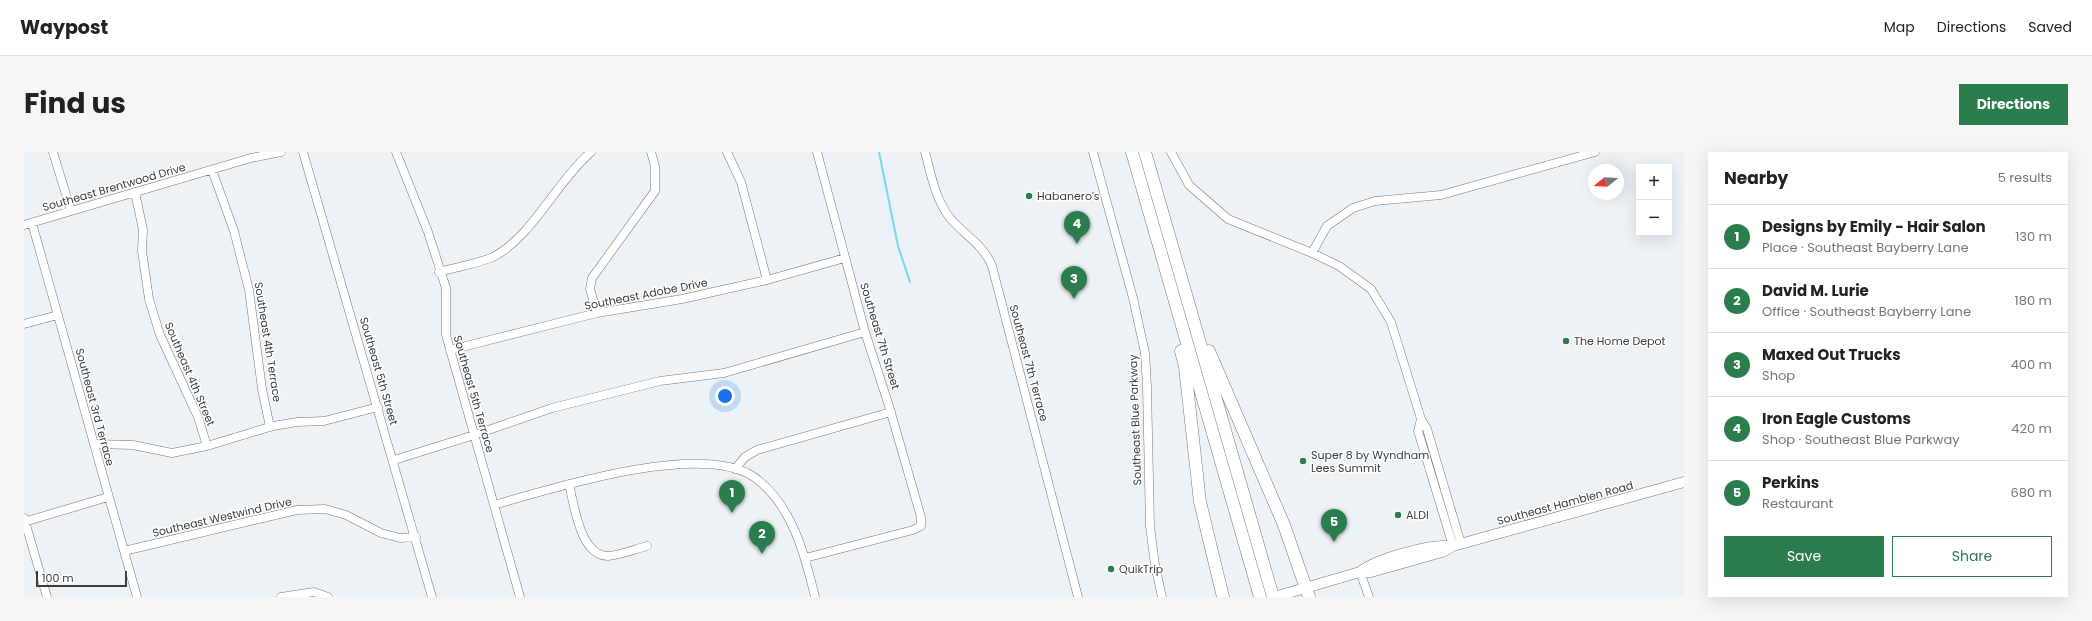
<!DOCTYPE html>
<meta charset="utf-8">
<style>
:root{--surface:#fff;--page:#f6f6f6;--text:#222;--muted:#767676;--line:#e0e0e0;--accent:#2b7d4e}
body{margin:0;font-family:Poppins,sans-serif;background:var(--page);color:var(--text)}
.controls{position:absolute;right:12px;top:12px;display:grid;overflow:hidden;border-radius:0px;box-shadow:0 4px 16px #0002}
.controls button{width:36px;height:36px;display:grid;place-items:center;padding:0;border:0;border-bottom:1px solid var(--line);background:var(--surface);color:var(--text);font:20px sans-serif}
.compass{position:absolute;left:1564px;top:12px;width:36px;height:36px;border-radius:50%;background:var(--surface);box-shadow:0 4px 16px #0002;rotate:252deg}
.scale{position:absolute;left:12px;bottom:10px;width:91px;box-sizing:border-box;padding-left:4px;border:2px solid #3a3c3e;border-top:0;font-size:11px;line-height:14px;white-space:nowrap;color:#3a3c3e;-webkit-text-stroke:3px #fff;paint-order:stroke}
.you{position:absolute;left:701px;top:244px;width:14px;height:14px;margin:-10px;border:3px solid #fff;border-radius:50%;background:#1a73e8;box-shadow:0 0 0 6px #1a73e833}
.badge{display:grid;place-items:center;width:26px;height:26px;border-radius:50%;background:var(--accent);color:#fff;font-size:13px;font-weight:700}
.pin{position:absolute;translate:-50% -33px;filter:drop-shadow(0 1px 2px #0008)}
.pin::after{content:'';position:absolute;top:21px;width:14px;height:12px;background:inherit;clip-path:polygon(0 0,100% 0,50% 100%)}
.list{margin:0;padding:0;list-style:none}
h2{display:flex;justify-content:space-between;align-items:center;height:52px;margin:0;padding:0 16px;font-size:17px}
h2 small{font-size:13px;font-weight:400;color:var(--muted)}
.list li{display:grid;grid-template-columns:26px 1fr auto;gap:12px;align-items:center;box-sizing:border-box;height:64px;padding:0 16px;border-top:1px solid var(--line)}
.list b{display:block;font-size:15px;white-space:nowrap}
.list p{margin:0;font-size:13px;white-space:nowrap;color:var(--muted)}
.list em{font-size:13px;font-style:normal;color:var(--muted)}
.actions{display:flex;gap:8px;padding:12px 16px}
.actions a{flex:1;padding:9px 0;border:1px solid var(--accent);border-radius:0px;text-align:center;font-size:14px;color:var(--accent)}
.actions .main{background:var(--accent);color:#fff}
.map{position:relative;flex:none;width:1660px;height:445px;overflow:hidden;border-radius:0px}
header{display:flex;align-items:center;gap:24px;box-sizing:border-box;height:56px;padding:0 20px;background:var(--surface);border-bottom:1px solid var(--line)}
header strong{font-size:19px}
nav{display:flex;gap:22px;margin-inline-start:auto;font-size:14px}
.intro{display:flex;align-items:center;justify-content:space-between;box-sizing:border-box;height:96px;padding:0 24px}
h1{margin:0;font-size:28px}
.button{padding:10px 18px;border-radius:0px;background:var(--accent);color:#fff;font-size:14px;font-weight:700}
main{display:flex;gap:24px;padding:0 24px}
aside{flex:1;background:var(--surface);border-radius:0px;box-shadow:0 4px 16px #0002}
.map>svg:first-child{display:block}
</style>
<header>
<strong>Waypost</strong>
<nav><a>Map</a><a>Directions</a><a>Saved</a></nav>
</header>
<div class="intro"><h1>Find us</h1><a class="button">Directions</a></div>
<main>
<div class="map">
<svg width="1660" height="445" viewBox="0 0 1660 445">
<rect width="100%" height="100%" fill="#edf2f7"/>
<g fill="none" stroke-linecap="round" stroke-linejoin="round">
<path stroke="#75daed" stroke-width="2" d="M855,0L874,94L886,130"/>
<defs>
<path id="minor" d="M29,0L47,59
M279,0L408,445
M372,0L404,80L422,136V183L496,445
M703,0L717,30L743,128
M901,0C907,22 911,47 926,66C940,83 959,92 968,114L1054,445
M1069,0L1109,146L1121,201L1123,235L1126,374L1131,413L1138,445
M1147,0L1165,33L1204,67L1288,101L1315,114L1347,137L1367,170L1397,267L1403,277L1437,392
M188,18L210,79L225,138L238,237L246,275
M111,40L119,78L118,99L125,147L136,183L174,265L183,294
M8,71L113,445
M0,73L227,6L257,0
M1288,101L1303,74L1329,56L1351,49L1417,43L1571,0
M415,120C432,115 453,112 469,105C508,85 533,29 567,0
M573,161L566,137L568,126L631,39V14L627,0
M0,172L34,163
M426,198L573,161L658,147L743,128L821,106
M1397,267L1394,279L1429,394
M70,292L109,293L148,301L183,294L249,274L273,270L300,269L354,255
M370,308L450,283L528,256L636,229L700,221L841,180
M711,317L721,305L733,298L867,260
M545,332C550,352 556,404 584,404C597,403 611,397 623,394
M470,353C529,336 677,289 730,325C768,352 781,403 791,445
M0,366L23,445
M0,370L84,345
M100,399L273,358L301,357L322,363L357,381L376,386L392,385
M781,406L889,378L897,374V365L865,254L841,180L793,0
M1336,420L1345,445
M257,445L290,440L304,445"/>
<path id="major" d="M1429,394L1660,330
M1250,445L1336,420H1347L1418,400L1429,394C1407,392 1353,406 1336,420"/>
<path id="highway" d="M1108,0L1236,445
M1121,0L1249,445
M1157,199L1161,215L1176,350L1199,445
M1185,199L1260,373L1285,445"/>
</defs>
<use href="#minor" stroke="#73777c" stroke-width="9"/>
<use href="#major" stroke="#73777c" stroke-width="11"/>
<use href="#highway" stroke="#73777c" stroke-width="13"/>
<use href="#minor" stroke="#fff" stroke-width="8"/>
<use href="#major" stroke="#fff" stroke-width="10"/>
<use href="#highway" stroke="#fff" stroke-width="12"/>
</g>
<g fill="#2b7d4e" stroke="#fff" stroke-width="1.5">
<circle cx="1005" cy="44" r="4"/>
<circle cx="1542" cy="189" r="4"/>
<circle cx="1279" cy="309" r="4"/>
<circle cx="1374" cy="363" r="4"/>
<circle cx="1087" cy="417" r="4"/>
</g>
<g text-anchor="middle" stroke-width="3" stroke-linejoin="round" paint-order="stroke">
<g font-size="11" fill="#3a3c3e" stroke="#fff">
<text transform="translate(90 35) rotate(-16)" y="4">Southeast Brentwood Drive</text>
<text transform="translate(622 142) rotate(-11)" y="4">Southeast Adobe Drive</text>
<text transform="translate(856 184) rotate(73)" y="4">Southeast 7th Street</text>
<text transform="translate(244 190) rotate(81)" y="4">Southeast 4th Terrace</text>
<text transform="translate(1005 211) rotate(75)" y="4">Southeast 7th Terrace</text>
<text transform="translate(355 219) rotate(74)" y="4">Southeast 5th Street</text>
<text transform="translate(166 222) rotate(67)" y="4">Southeast 4th Street</text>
<text transform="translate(450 242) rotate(74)" y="4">Southeast 5th Terrace</text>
<text transform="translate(71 255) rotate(75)" y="4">Southeast 3rd Terrace</text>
<text transform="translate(1111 268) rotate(-92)" y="4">Southeast Blue Parkway</text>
<text transform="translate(1541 351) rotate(-15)" y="4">Southeast Hamblen Road</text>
<text transform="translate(198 365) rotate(-13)" y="4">Southeast Westwind Drive</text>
</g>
<g font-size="11" fill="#3a3c3e" stroke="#fff" text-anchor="start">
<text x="1013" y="48">Habanero's</text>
<text x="1550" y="193">The Home Depot</text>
<text x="1287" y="307">Super 8 by Wyndham<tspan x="1287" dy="13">Lees Summit</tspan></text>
<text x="1382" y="367">ALDI</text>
<text x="1095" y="421">QuikTrip</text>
</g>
</g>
</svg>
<div class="controls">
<button>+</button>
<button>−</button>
</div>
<svg class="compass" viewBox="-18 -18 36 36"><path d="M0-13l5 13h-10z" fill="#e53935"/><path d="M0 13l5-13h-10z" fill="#767676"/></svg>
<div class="scale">100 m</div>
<div class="you"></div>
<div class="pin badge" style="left:708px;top:361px">1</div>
<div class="pin badge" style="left:738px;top:402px">2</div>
<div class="pin badge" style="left:1050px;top:147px">3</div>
<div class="pin badge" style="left:1053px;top:92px">4</div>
<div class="pin badge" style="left:1310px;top:390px">5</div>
</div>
<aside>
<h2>Nearby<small>5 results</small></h2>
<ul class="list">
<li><span class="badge">1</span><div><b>Designs by Emily - Hair Salon</b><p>Place · Southeast Bayberry Lane</p></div><em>130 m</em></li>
<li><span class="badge">2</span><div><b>David M. Lurie</b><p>Office · Southeast Bayberry Lane</p></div><em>180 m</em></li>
<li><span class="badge">3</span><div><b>Maxed Out Trucks</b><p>Shop</p></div><em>400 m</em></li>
<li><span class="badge">4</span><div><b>Iron Eagle Customs</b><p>Shop · Southeast Blue Parkway</p></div><em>420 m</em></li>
<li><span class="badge">5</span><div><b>Perkins</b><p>Restaurant</p></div><em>680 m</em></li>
</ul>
<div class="actions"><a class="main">Save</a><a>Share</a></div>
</aside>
</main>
